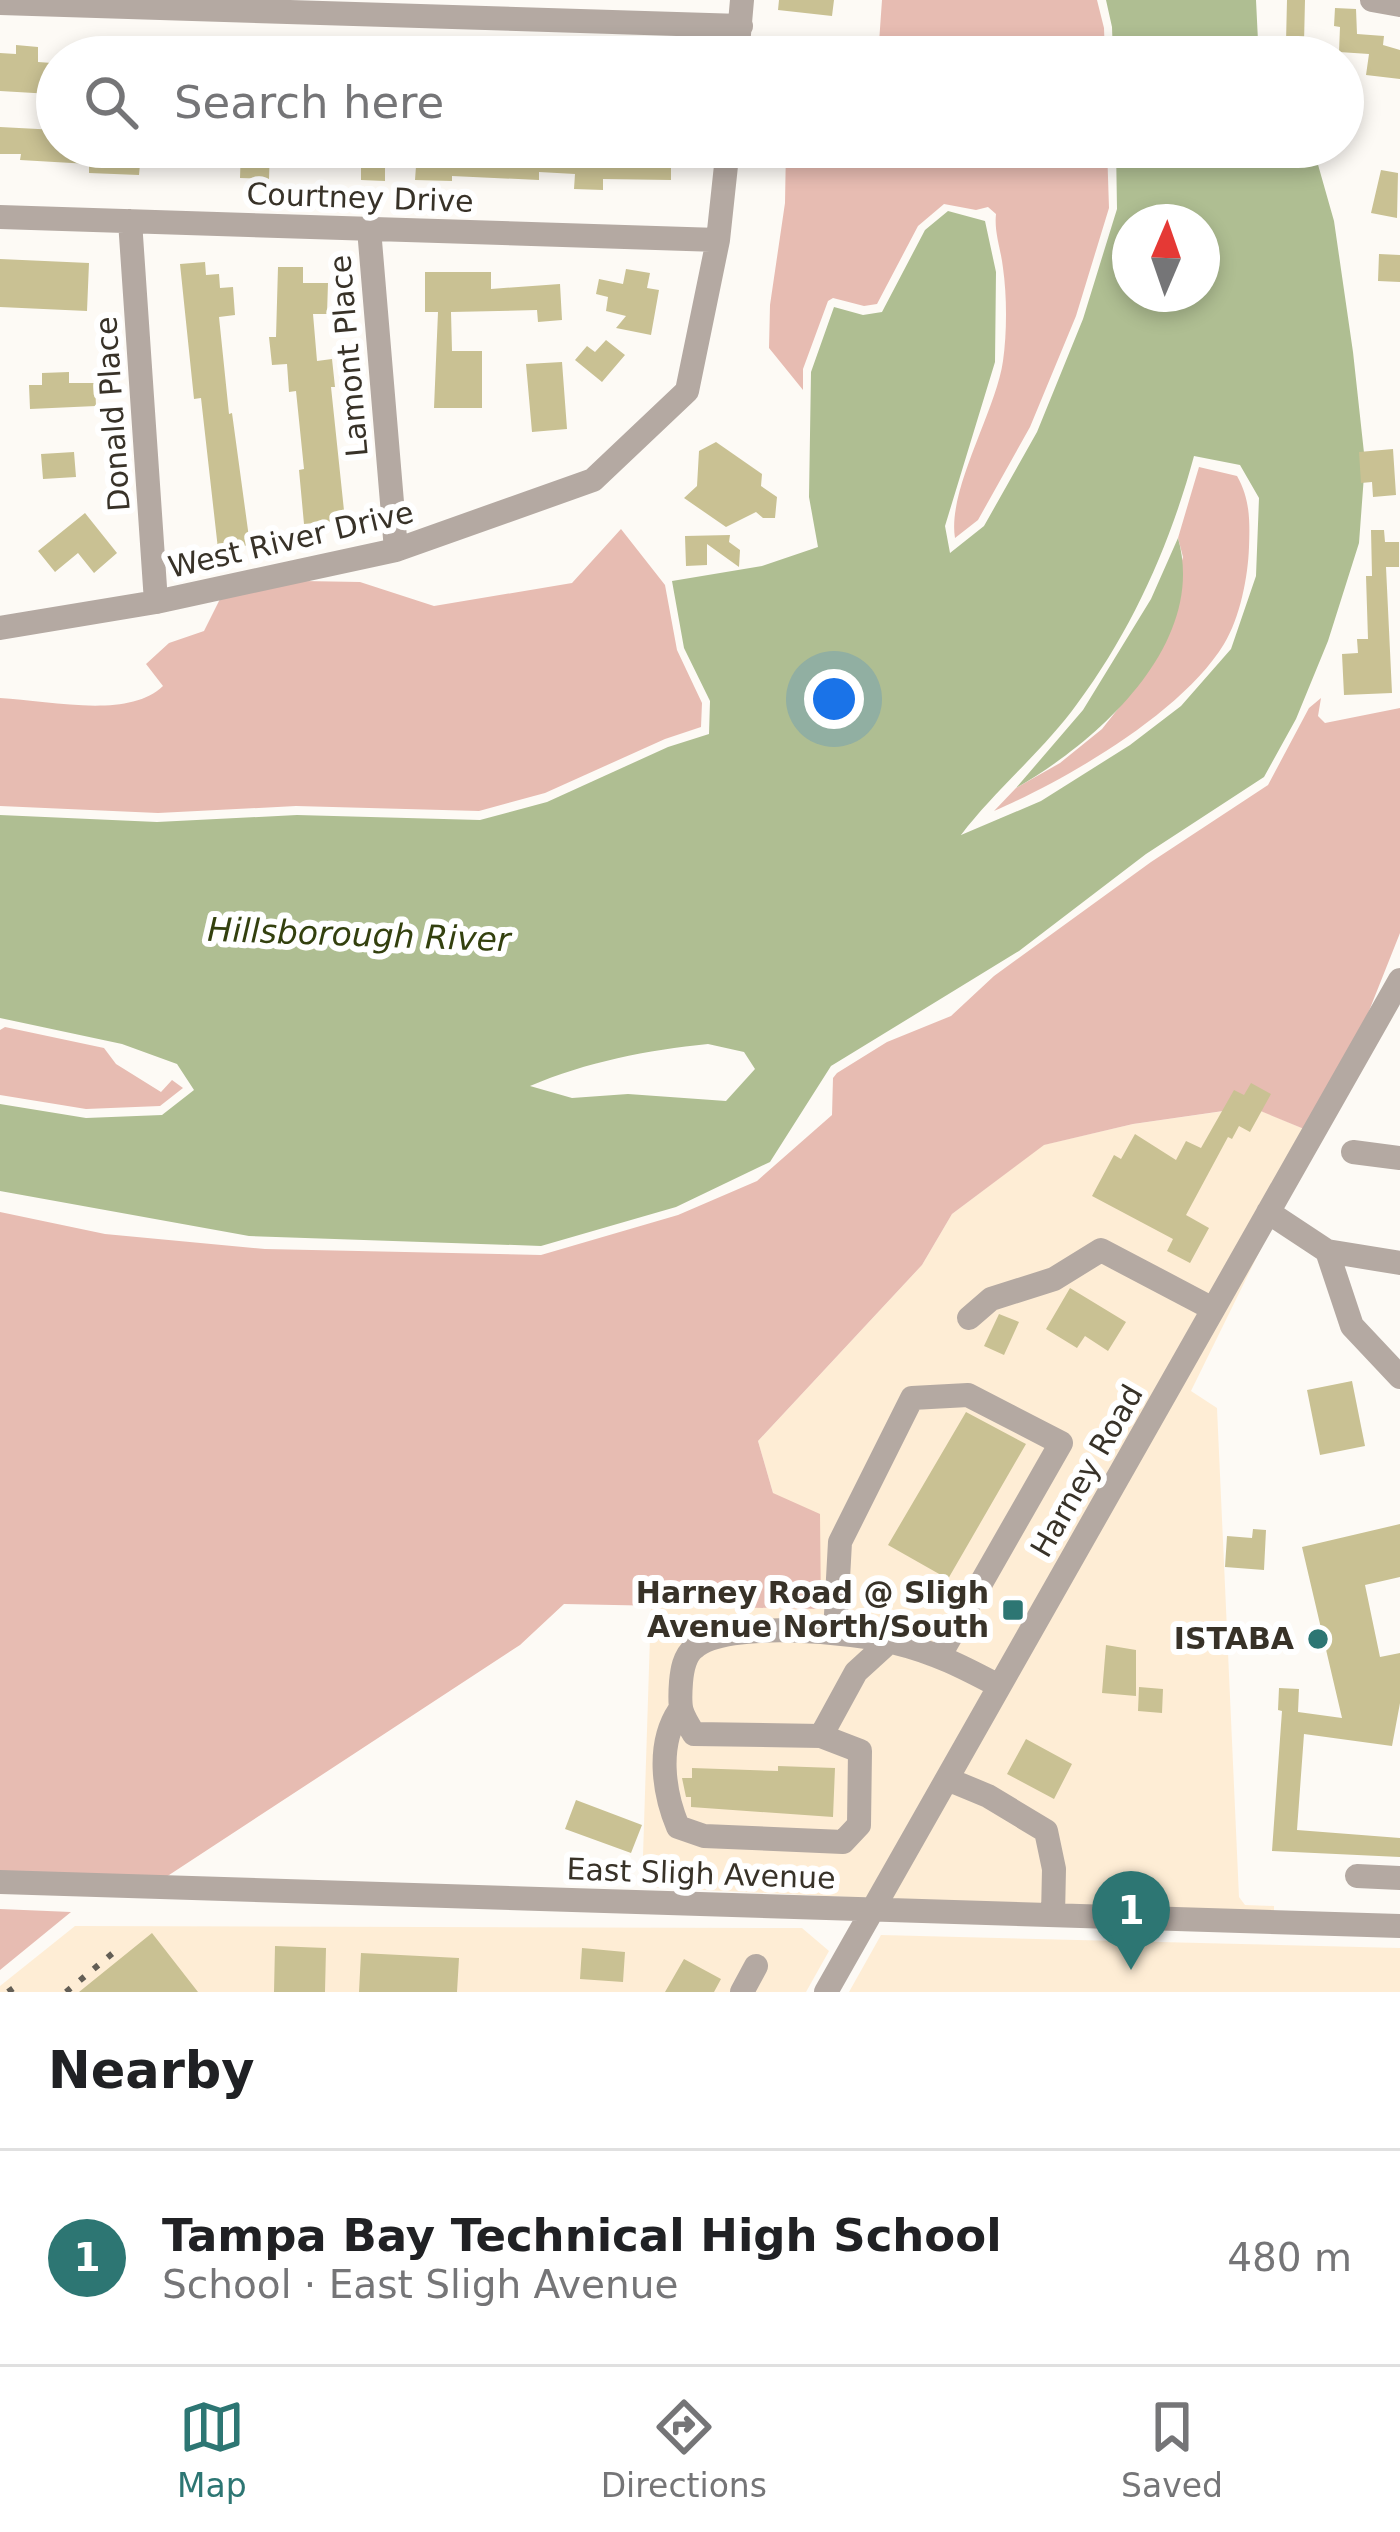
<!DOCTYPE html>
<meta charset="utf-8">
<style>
:root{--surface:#fff;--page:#f2f2f2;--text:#202124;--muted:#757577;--line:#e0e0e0;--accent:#2d7673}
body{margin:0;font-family:"DejaVu Sans",sans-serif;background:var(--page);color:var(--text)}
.compass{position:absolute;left:1112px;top:204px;width:108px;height:108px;border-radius:50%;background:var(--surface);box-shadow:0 6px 18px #0003;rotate:2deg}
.you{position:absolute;left:834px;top:699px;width:42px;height:42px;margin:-30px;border:9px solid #fff;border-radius:50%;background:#1a73e8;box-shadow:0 0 0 18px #1a73e833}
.badge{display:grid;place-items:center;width:78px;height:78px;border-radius:50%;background:var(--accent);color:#fff;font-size:39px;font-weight:700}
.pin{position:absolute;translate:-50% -99px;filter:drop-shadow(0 3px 6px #0008)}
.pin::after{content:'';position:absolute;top:63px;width:42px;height:36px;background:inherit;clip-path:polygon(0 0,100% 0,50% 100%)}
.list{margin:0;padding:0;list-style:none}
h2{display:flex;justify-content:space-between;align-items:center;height:156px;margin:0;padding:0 48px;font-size:51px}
h2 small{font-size:39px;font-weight:400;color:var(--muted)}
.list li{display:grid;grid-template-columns:78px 1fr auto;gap:36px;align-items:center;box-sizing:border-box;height:216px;padding:0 48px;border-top:3px solid var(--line)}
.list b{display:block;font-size:45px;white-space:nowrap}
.list p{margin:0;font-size:39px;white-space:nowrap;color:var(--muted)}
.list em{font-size:39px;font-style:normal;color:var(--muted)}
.icon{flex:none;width:66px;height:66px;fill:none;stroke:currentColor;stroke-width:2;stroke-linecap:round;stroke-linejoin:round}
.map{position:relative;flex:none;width:1400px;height:1992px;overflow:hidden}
.search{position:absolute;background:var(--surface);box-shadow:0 6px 18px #0003;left:36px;right:36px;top:36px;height:132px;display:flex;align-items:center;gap:30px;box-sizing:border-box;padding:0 42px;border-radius:66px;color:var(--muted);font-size:45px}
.sheet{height:372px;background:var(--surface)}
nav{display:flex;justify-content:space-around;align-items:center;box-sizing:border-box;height:168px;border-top:3px solid var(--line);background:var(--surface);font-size:33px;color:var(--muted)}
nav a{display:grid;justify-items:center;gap:6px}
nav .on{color:var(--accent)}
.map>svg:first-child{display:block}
</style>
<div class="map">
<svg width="1400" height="1992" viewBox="0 0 1400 1992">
<rect width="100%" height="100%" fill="#fdfaf5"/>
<path fill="#feedd5" d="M1252,1107L1304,1129L868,1898L642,1887L651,1605L821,1609L773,1493L758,1441L922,1265L952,1214L1043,1145L1133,1124Z
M1273,1224L1191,1391L1217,1408L1239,1897L1245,1905L1274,1906V1911L890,1899Z
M75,1926L802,1928L829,1951L806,1992H0V1986Z
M881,1935L1400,1948V1992H849Z"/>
<path fill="#e7bcb2" d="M882,0H1097L1104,28L1105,57H878Z
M786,147H1107L1109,208L1076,316L1030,427L978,520L955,538C947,490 996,411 1003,361C1007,333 1007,296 1003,268C1001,249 994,233 996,214L988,207L976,210L944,204L918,226L877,304L864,306L833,298L828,301L803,369V390L769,348L770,305L785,203Z
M1199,467L1237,476C1250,499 1250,520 1249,547C1248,577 1240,618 1224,644C1182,713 1066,780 994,811L1016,788L1060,763L1102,729L1152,666L1183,557L1178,538Z
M621,529L665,585L677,650L702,703L701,727L665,739L545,793L479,811L296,806L158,813L0,806V698C47,700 128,720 163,686L146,664L169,643L204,631L220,599L303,581L360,582L434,606L572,583Z
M1321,698L1318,716L1325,723L1400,708V933L1365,1021L1304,1129L1251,1107L1133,1124L1044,1145L952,1214L922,1265L758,1441L773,1493L820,1514L821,1609L564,1604L520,1645L166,1877L0,1871V1212L105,1234L265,1249L541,1255L678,1215L757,1181L832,1115L833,1078L837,1073L887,1042L951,1016L994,976L1151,862L1268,785L1309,708Z
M5,1027L104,1048L116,1064L161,1092L172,1080L183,1088L160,1106L86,1109L0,1095V1030Z
M0,1909L71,1912L0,1970Z"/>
<path fill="#afbe92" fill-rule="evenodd" d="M1106,0H1256L1258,41L1269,57H1113L1112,27Z
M1116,147H1313L1334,221L1353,352L1365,462L1359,543L1328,641L1296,719L1264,777L1146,854L1019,951L831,1066L770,1162L676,1207L541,1246L249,1236L0,1191V1104L86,1118L162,1115L194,1090L177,1064L122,1044L0,1018V815L157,822L297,815L480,820L547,802L668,747L709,734L710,701L684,648L672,581L762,566L818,547L809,497L811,372L834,307L863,315L882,312L925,230L948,211L985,221L996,272L995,362L945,526L950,553L984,526L1037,432L1083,319L1117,209ZM1130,222H1202V294H1130ZM1194,456L1240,465L1259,498L1256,576L1231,649L1181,706L1130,745L1041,801L961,835C996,789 1043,751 1077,704C1132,630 1170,545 1194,456ZM708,1044L744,1052L755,1069L726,1101L628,1094L572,1098L530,1086C586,1062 648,1050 708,1044Z
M1178,538C1208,644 1097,742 1016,788L1083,710L1151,599Z"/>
<path fill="#c9c193" d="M779,0H834L832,16L778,10Z
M1287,0H1305L1304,43L1286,42Z
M1335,8L1356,9L1357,34L1384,36L1383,45L1400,50V79L1366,75L1369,54L1339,52L1340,27L1334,26Z
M16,45L38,47V62L52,63L51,94L0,91V53L16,54Z
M0,127L57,130V147H201L200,167L140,164L139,175L89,173V164L20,160L21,154H0Z
M241,147H270L269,179L240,178Z
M349,147H468V151L507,154V147L671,148V180L603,179V190L574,189L575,174L539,172V180L452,176V181L415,180L416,166H385V181L361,180V166L348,165Z
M1381,170L1398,173L1397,218L1371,213Z
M1379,254L1400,255V282L1378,281Z
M0,259L89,263L87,311L0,307Z
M205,262L206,275L219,274L220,288L233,287L235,315L219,317L229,414L232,413L250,545L218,549L201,398L194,399L180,264Z
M278,267H303V283H328L327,314H313L317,361L332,359L335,387H331L345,520L304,524L299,470L304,469L296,391L289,392L287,364L272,365L269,337H276Z
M626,269L650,273L647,288L659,290L651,335L616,328L626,316L606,311L608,297L596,294L599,279L623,284Z
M425,272H491V289L560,284L562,320L538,322L537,310L451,312L452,351H482V408H434L438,312H425Z
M606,340L625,355L602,382L575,360L587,346L595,352Z
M562,362L567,429L532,432L526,364Z
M69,372V383H95L96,406L30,409L29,385H42V373Z
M716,442L762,474L761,486L777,497L775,518H763L756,512L726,527L684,498L697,486L699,451Z
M1393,449L1396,495L1373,497L1372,482L1361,483L1359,452Z
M74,452L76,477L43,479L41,454Z
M85,513L117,553L94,573L78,553L55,572L38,551Z
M1371,530H1384L1385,542H1399V567H1386L1392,693L1344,695L1342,654L1358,653L1357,639H1368L1366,576H1372Z
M730,535L729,542L740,550L739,567L707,544V565L686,566L685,536Z
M1251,1083L1271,1094L1250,1132L1239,1126L1232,1139L1228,1137L1186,1215L1209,1228L1190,1263L1167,1251L1173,1239L1092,1196L1114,1155L1121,1159L1135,1134L1176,1160L1186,1141L1201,1148L1234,1090L1244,1095Z
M1070,1288L1126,1322L1108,1351L1085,1336L1077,1348L1046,1329Z
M999,1314L1019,1322L1004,1355L984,1346Z
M1352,1381L1365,1446L1320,1455L1307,1390Z
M966,1412L1026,1444L948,1579L888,1545Z
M1400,1524V1577L1365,1585L1380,1657L1400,1653V1703L1392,1746L1304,1734L1297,1830L1400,1838V1857L1272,1851L1282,1711L1278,1710L1279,1688L1299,1689L1298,1712L1342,1718L1302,1547Z
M1253,1529L1266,1530L1264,1570L1225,1567L1227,1536L1252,1538Z
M1106,1645L1136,1650V1696L1102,1693Z
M1139,1687L1163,1689L1162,1713L1138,1711Z
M1026,1739L1072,1764L1054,1799L1007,1774Z
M778,1766L835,1768L833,1817L691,1807V1797H686L682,1778H692V1768L778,1771Z
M576,1800L642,1825L631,1853L565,1829Z
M152,1933L198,1992H79Z
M275,1946L326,1948L325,1992H274Z
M582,1948L625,1952L623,1982L580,1979Z
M361,1953L459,1958L457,1992H359Z
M684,1959L721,1979L714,1992H665Z"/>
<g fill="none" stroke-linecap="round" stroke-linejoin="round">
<path stroke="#b4a9a2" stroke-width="24" d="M1372,0L1400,5
M0,3L741,26
M737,57L742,0
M0,217L718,240
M130,221L156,602
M369,229L396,550
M0,628L156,602L396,550L593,480L687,391L718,240L728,147
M1353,1152L1400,1158
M1268,1212L1327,1251L1352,1326L1400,1377
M1327,1251L1400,1263
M969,1318L991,1299L1054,1279L1101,1250L1213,1309
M835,1633L840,1542L912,1398L968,1395L1061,1443L940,1655
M890,1641L856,1672L821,1736L694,1734C680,1712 679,1709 681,1682C682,1671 684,1656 694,1648C726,1619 855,1632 896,1643C934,1652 965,1668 999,1686
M679,1711C657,1744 663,1791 678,1827L704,1836L843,1842L859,1825L860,1751L821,1736
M947,1779L988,1796L1046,1831L1054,1869L1053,1915
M1357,1876L1400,1878
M0,1882L1400,1926
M742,1992L756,1966
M826,1992L1400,980"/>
<path stroke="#635e55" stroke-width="6" stroke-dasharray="6 12" stroke-linecap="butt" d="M8,1992L15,1987
M66,1992L119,1948"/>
</g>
<g fill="#2d7673" stroke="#fff" stroke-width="4.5">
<rect x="1001" y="1598" width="24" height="24" rx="6"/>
<circle cx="1318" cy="1639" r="12"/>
</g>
<g text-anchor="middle" stroke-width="12" stroke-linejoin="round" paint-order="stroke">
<g font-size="30" fill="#383228" stroke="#fff">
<text transform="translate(360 198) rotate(2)" y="10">Courtney Drive</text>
<text transform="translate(349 356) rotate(-95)" y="10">Lamont Place</text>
<text transform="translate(113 414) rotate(-94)" y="10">Donald Place</text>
<text transform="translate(291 540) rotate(-13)" y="10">West River Drive</text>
<text transform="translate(1087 1471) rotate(-60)" y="10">Harney Road</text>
<text transform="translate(701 1874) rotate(2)" y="10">East Sligh Avenue</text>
</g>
<g font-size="30" font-weight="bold" fill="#383228" stroke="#fff" text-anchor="end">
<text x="989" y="1603">Harney Road @ Sligh<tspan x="989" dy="34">Avenue North/South</tspan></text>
<text x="1294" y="1649">ISTABA</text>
</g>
<g font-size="33" font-style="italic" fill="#33400e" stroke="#fff">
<text transform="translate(359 934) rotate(2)" y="12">Hillsborough River</text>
</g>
</g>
</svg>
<svg class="compass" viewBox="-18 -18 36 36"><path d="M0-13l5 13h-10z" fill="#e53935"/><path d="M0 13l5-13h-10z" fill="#757577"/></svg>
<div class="you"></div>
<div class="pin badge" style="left:1131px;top:1970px">1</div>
<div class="search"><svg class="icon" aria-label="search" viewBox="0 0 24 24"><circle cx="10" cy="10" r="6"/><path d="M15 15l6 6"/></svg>Search here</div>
</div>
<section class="sheet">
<h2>Nearby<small></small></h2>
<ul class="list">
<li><span class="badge">1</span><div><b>Tampa Bay Technical High School</b><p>School · East Sligh Avenue</p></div><em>480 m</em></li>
</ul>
</section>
<nav>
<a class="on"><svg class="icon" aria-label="map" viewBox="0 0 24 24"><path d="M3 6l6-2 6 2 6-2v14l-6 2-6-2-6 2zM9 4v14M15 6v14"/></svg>Map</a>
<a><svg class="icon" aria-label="directions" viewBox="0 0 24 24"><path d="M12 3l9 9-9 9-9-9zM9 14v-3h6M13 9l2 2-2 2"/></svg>Directions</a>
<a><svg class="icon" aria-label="saved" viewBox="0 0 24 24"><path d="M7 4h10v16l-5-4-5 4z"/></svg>Saved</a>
</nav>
